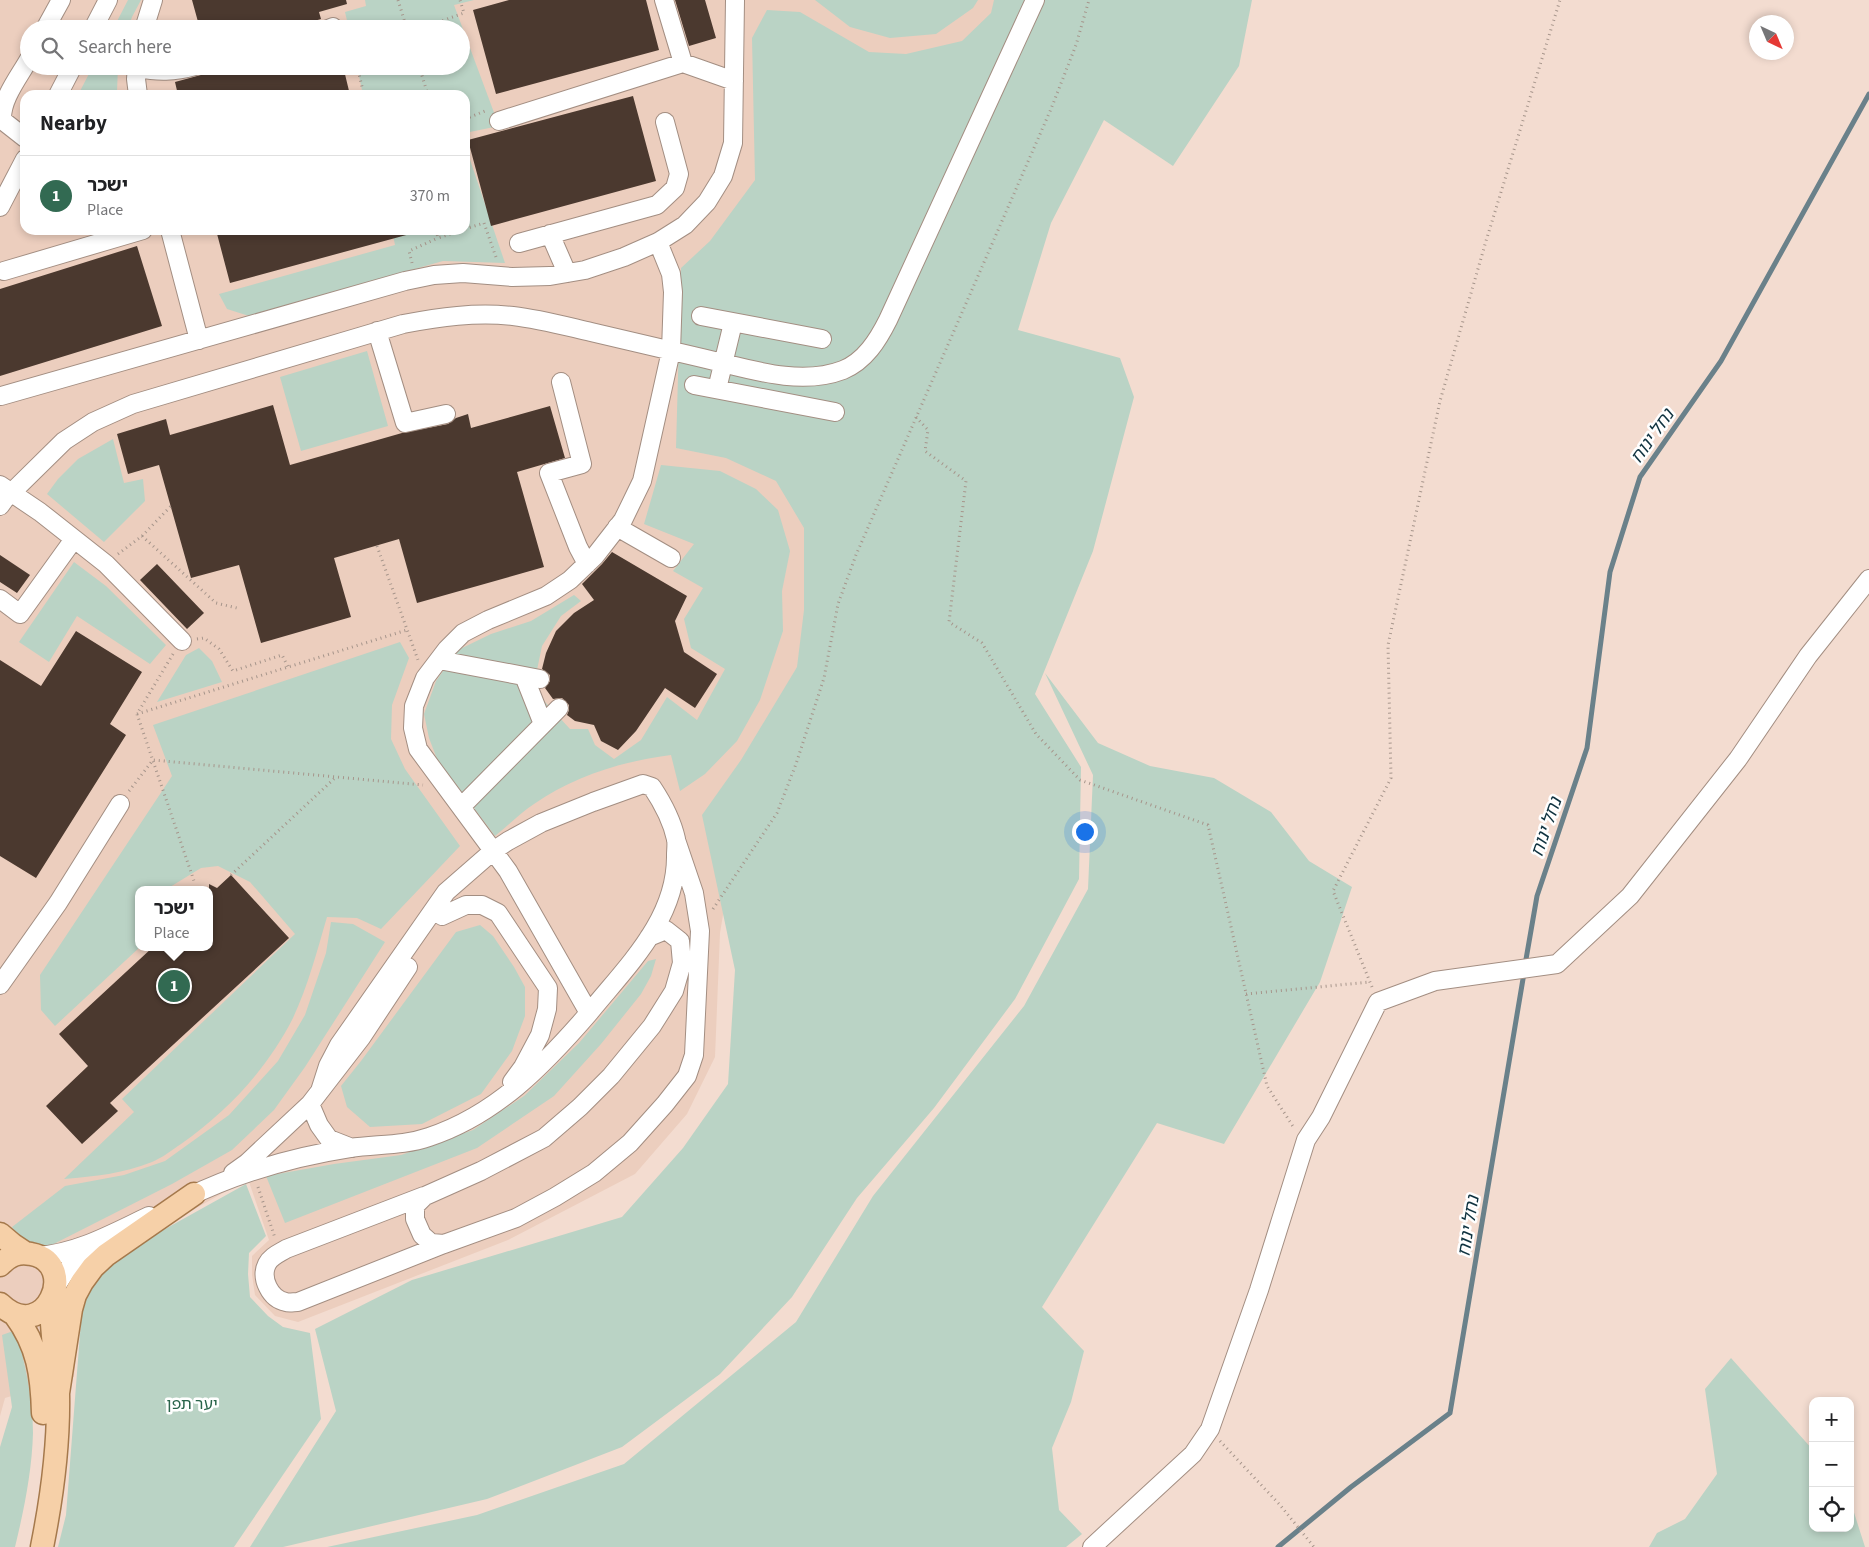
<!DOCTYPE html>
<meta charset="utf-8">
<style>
:root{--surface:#fff;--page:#f2f2f2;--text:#202124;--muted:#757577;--line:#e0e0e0;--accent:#326a52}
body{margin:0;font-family:"Source Sans 3","Noto Sans Hebrew",sans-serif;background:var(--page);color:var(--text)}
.controls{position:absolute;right:15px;bottom:15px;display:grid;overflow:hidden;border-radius:10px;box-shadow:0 2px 8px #0003}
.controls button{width:45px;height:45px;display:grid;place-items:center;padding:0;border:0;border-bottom:1px solid var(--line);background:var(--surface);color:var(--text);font:25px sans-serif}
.compass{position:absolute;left:1749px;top:15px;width:45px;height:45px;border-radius:50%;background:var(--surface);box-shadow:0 2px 8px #0003;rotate:136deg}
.you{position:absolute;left:1084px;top:831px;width:18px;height:18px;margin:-12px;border:4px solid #fff;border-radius:50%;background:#1a73e8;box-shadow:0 0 0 8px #1a73e833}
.badge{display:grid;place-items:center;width:32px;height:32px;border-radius:50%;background:var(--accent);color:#fff;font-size:16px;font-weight:700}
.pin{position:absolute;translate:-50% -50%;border:2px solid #fff;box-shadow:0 1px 5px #0006}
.popup{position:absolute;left:135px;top:886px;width:78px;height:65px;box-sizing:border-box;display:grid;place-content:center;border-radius:10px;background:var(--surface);filter:drop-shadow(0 1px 4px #0005);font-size:16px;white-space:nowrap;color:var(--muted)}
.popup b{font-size:19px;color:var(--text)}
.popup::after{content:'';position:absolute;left:50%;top:100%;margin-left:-10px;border:10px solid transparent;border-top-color:var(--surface)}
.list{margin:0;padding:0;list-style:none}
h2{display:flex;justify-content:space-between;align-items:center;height:65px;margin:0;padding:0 20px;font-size:21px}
h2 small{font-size:16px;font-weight:400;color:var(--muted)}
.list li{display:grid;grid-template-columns:32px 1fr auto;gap:15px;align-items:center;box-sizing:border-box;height:80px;padding:0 20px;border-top:1px solid var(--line)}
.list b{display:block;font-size:19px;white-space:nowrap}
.list p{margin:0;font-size:16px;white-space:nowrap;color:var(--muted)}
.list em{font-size:16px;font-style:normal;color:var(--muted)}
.icon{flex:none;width:28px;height:28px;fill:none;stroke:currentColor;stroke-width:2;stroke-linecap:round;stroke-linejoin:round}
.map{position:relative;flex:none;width:1869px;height:1547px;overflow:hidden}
.search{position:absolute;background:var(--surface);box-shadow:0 2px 8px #0003;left:20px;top:20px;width:450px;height:55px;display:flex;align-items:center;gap:12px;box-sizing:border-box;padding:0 18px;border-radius:28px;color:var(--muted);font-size:19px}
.panel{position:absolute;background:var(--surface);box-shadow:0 2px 8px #0003;left:20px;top:90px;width:450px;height:145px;border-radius:15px}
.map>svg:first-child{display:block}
</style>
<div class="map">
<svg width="1869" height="1547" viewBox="0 0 1869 1547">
<rect width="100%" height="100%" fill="#f3dcd0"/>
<path fill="#eccebe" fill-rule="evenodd" d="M0,0H1077L731,867L720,933L715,1057L687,1114L635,1174L508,1240L298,1322L275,1316L255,1295L252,1275V1256L269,1240L248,1179L109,1257L79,1298L74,1377L5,1398L0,1416ZM29,29H461V66H29ZM25,95H465V230H25ZM139,890H209V947H139Z"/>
<path fill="#bad3c5" d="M128,0H141L132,17L128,29H113Z
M365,0H474L454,5L499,126L465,133V95H363L357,66H461V29H349L345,12L366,6Z
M815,0H978L973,8L936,34L890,38L850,27Z
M994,0H1252L1239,66L1173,166L1104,120L1051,223L1018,330L1120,358L1134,397L1093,551L1035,694L1081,767L1079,879L1015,999L934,1108L857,1198L792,1297L720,1374L622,1447L487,1499L283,1547H250L336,1411L315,1329L412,1280L622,1217L683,1148L728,1084L735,970L702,815L741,760L797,667L804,610V528L776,481L726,458L676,448L681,268L710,241L755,180L752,38L767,10L800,12L869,52L906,54L962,41L991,13Z
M93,66H118L117,92L109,95H78Z
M465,145L505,263L443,261L249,316L227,309L219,294L395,245L392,230H465Z
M367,351L388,426L301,451L280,377Z
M113,439L124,483L143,479L145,501L104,542L47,494L58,479L78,459Z
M661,465L720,471L756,489L778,510L790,551L782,591L783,631L760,700L737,741L705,774L680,791L671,755C623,761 574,776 534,804C520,813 508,826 495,836L437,759L429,738L424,714L436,681L458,650L491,634L531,621L574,595L581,601L561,616L542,646L533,689L570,729H588L595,745L614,759L641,740L667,697L697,720L725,669L691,648L684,619L703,588L673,571L694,544L644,524Z
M74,562L106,586L166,645L150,664L77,616L49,662L19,642Z
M400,642L409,658L392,705L391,739L405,769L460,846L381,929L357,918L327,917C317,951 308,986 293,1018C267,1069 228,1111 181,1144C172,1150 162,1158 152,1162C122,1174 96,1176 64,1179L134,1112L122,1099L295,934L250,882L218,866L201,868L170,887L169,890H139V947H140L55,1026L41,1010L40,975L172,776L153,725Z
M199,648L212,661L222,682L157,702L186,655Z
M1045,673L1098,743L1150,766L1214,778L1271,812L1309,861L1352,887L1320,982L1224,1144L1157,1123L1042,1307L1084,1351L1071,1402L1052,1448L1059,1510L1082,1534L1066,1547H327L477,1515L624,1464L796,1322L873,1196L1024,1006L1088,889L1093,775Z
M331,922L353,924L385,942L305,1067L274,1110L232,1150L172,1184L32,1255L12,1227L65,1186L124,1175L165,1161L229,1115L278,1061L305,1015L326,953Z
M480,925L493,936L514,967L525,987V1016L512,1051L481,1094L422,1124L370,1127L347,1107L341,1086L361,1061L456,932Z
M656,959L651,976L641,994L601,1044L554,1096L477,1148L285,1223L266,1176L334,1164L401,1155L473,1130L524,1096L579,1043L648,961Z
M246,1184L266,1236L249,1253L248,1274L250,1297L268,1316L283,1327L310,1333L321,1419L234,1547H58L66,1515L83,1295L113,1258Z
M16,1330C25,1364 33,1398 33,1433C32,1471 24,1510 15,1547H0V1447L12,1407L2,1335Z
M1731,1358L1813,1450V1528H1850V1500L1865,1547H1649L1657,1533L1685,1519L1717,1474L1705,1389Z"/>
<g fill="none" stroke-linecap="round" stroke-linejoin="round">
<path stroke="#6a818a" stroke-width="5" d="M1525,965L1537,896L1587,748L1610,572L1640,477L1721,361L1869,94
M1278,1547L1351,1487L1450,1413L1524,973"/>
</g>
<path fill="#4b392f" d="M192,0H346L347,4L319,12L321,19L287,29H200Z
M509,0H646L659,50L496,94L473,10Z
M675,0H705L716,38L689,46Z
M234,66H343L350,95H178L175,82Z
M633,96L656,181L491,226L468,140Z
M216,230H409L410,234L230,283Z
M137,246L162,326L0,376V289Z
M273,405L290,465L402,433L448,424L456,418L468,414L471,428L550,406L565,458L517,472L544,567L417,603L399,539L334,558L351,617L261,643L239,565L191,578L159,465L128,474L117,434L166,419L170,435Z
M612,552L687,596L675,621L684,652L717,674L695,708L665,688L636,731L618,750L601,741L594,725L575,721L567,715L569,710V705L562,698L553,699L545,688L550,681V675L542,669L546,653L556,631L574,613L594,600L582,584L602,564Z
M0,555L30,575L17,593L0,582Z
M157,564L204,613L187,629L140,580Z
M76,631L142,672L110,724L126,735L36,878L0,856V660L41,686Z
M231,875L289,938L110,1103L118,1111L82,1144L46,1106L88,1066L59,1034L153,947H209V884L217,888Z"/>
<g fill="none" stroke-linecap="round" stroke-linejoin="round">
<defs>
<path id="minor" d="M45,29L61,0
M93,29L108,0
M144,29L153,0
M328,29L333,27
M683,63L734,81
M137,66L136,79L138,95
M137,68C158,72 174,72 195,66
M58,95L73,66
M499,121L683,63L664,0
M25,138L2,120C1,99 19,77 29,59
M0,207L25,159
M170,230L199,340
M550,234L567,273
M519,243L657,205L675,188L679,174L665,122
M4,271L143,230
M701,316L822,339
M377,331L405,423L446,414
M561,382L582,464L549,473L578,547L587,564
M694,385L835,412
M717,389L733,323
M1,396L405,281L434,275L463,273L512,277L550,276L585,270L624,257L658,242L685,225L707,202L723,176L733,143L735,0
M0,485L40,512L106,564L182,641
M0,506L5,499L64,441L93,422L133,404L403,324C440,317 475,312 513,316C539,319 565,326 591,332C628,341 665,349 702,358C746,368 799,387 843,370C865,361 878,340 888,320L1035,0
M617,527L671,558
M0,599L20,614L74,539
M439,660L540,679
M524,676L543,724
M461,807L559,708
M442,916L466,905H482L498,913L548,988L547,1009L540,1035L523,1067L512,1082
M649,937L666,930L680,941L682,963L674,991L652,1026L611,1076L580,1107L544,1138L481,1171L425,1196L415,1206V1219L422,1235L431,1243L444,1244L516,1218L555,1197L594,1173L630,1143L665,1104L687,1076L694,1055L700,931L694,893L676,840
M0,985L58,903L120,804
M320,1091L328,1066L339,1045L446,892L493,851L508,841L541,823L593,802L643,784L652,787C662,802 672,821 676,839C677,844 676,850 676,855C677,919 627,966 589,1013
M310,1104L319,1125L329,1139L352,1148
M233,1173L247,1163L310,1104L361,1038L408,967
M424,1196L286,1249C280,1253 271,1256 267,1264C260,1278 270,1299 286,1302C289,1303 294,1302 298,1302L444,1244
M184,1199C237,1173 292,1157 350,1148C377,1144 403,1146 429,1137C496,1115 544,1065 589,1013L508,871L418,749L413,728L414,706L425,678L447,649L463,633L488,620L546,596L570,580L595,556L623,520L642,481L671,351L673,292L671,274L658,242
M38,1256C78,1253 113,1233 149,1216
M55,1289C64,1271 75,1259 90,1246
M1092,1547L1193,1454L1210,1429L1259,1290L1306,1140L1321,1117L1378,1002L1435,981L1557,964L1630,896L1738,759L1808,656L1869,579"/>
<path id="major" d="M0,1234L13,1245L25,1253
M0,1265C9,1256 18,1251 31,1254C81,1263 45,1347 0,1304
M15,1315C38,1346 42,1375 43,1413
M58,1393L71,1309L75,1295L82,1282L93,1267L106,1255L194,1194
M42,1547C52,1497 59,1445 58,1394C57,1363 51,1332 51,1301"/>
</defs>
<use href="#minor" stroke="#a38e82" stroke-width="20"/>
<use href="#major" stroke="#a5794c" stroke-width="25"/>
<path stroke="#a6958b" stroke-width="3" stroke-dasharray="1 4" stroke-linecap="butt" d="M398,0L407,29
M419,29L464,13L460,0
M357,66L364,95
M419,66L428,95
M465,119L485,111
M465,229L484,223L497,260
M436,230L438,238L463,230
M412,263L409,251L438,238
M916,417L928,430L925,451L966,481L949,622L982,643L1036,734L1080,780L1208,825L1267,1086L1294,1128
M142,536L171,506
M377,546L418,660
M118,554L142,536L216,603L237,608
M197,639L204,638L219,649L233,671L282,655L288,667
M173,654L137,714L194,881
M137,714L407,630
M129,791L153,760L423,785
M231,875L336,777
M713,909L777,813L796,764L824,678L838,604L856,555L1051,109L1076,45L1089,0
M1372,987L1333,891L1391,778L1388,645L1440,401L1486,241L1560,0
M1246,994L1370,982
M258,1187L275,1238
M1220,1441L1280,1505L1314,1547"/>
<use href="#minor" stroke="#fff" stroke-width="18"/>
<use href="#major" stroke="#f6d0a8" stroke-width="22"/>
</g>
<g text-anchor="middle" stroke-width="5" stroke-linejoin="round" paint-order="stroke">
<g font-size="16" fill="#29644a" stroke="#fff">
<text x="192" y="1409">יער תפן</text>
</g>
<g font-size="18" font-style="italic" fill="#0f323f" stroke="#fff">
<text transform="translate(1652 436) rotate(-55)" y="6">נחל ינוח</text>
<text transform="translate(1546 827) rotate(-71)" y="6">נחל ינוח</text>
<text transform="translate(1468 1226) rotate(-81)" y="6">נחל ינוח</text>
</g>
</g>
</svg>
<div class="controls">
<button>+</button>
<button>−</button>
<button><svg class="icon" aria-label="locate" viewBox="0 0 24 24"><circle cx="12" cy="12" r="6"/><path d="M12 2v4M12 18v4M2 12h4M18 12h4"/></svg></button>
</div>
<svg class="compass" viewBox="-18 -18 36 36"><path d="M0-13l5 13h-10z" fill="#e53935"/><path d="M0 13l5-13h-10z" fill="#757577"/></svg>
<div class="you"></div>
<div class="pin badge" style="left:174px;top:986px">1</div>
<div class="popup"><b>ישכר</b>Place</div>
<div class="search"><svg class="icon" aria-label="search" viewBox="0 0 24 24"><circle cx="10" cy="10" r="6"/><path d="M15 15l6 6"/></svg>Search here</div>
<section class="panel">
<h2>Nearby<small></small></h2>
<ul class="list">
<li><span class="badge">1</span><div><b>ישכר</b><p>Place</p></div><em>370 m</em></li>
</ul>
</section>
</div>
